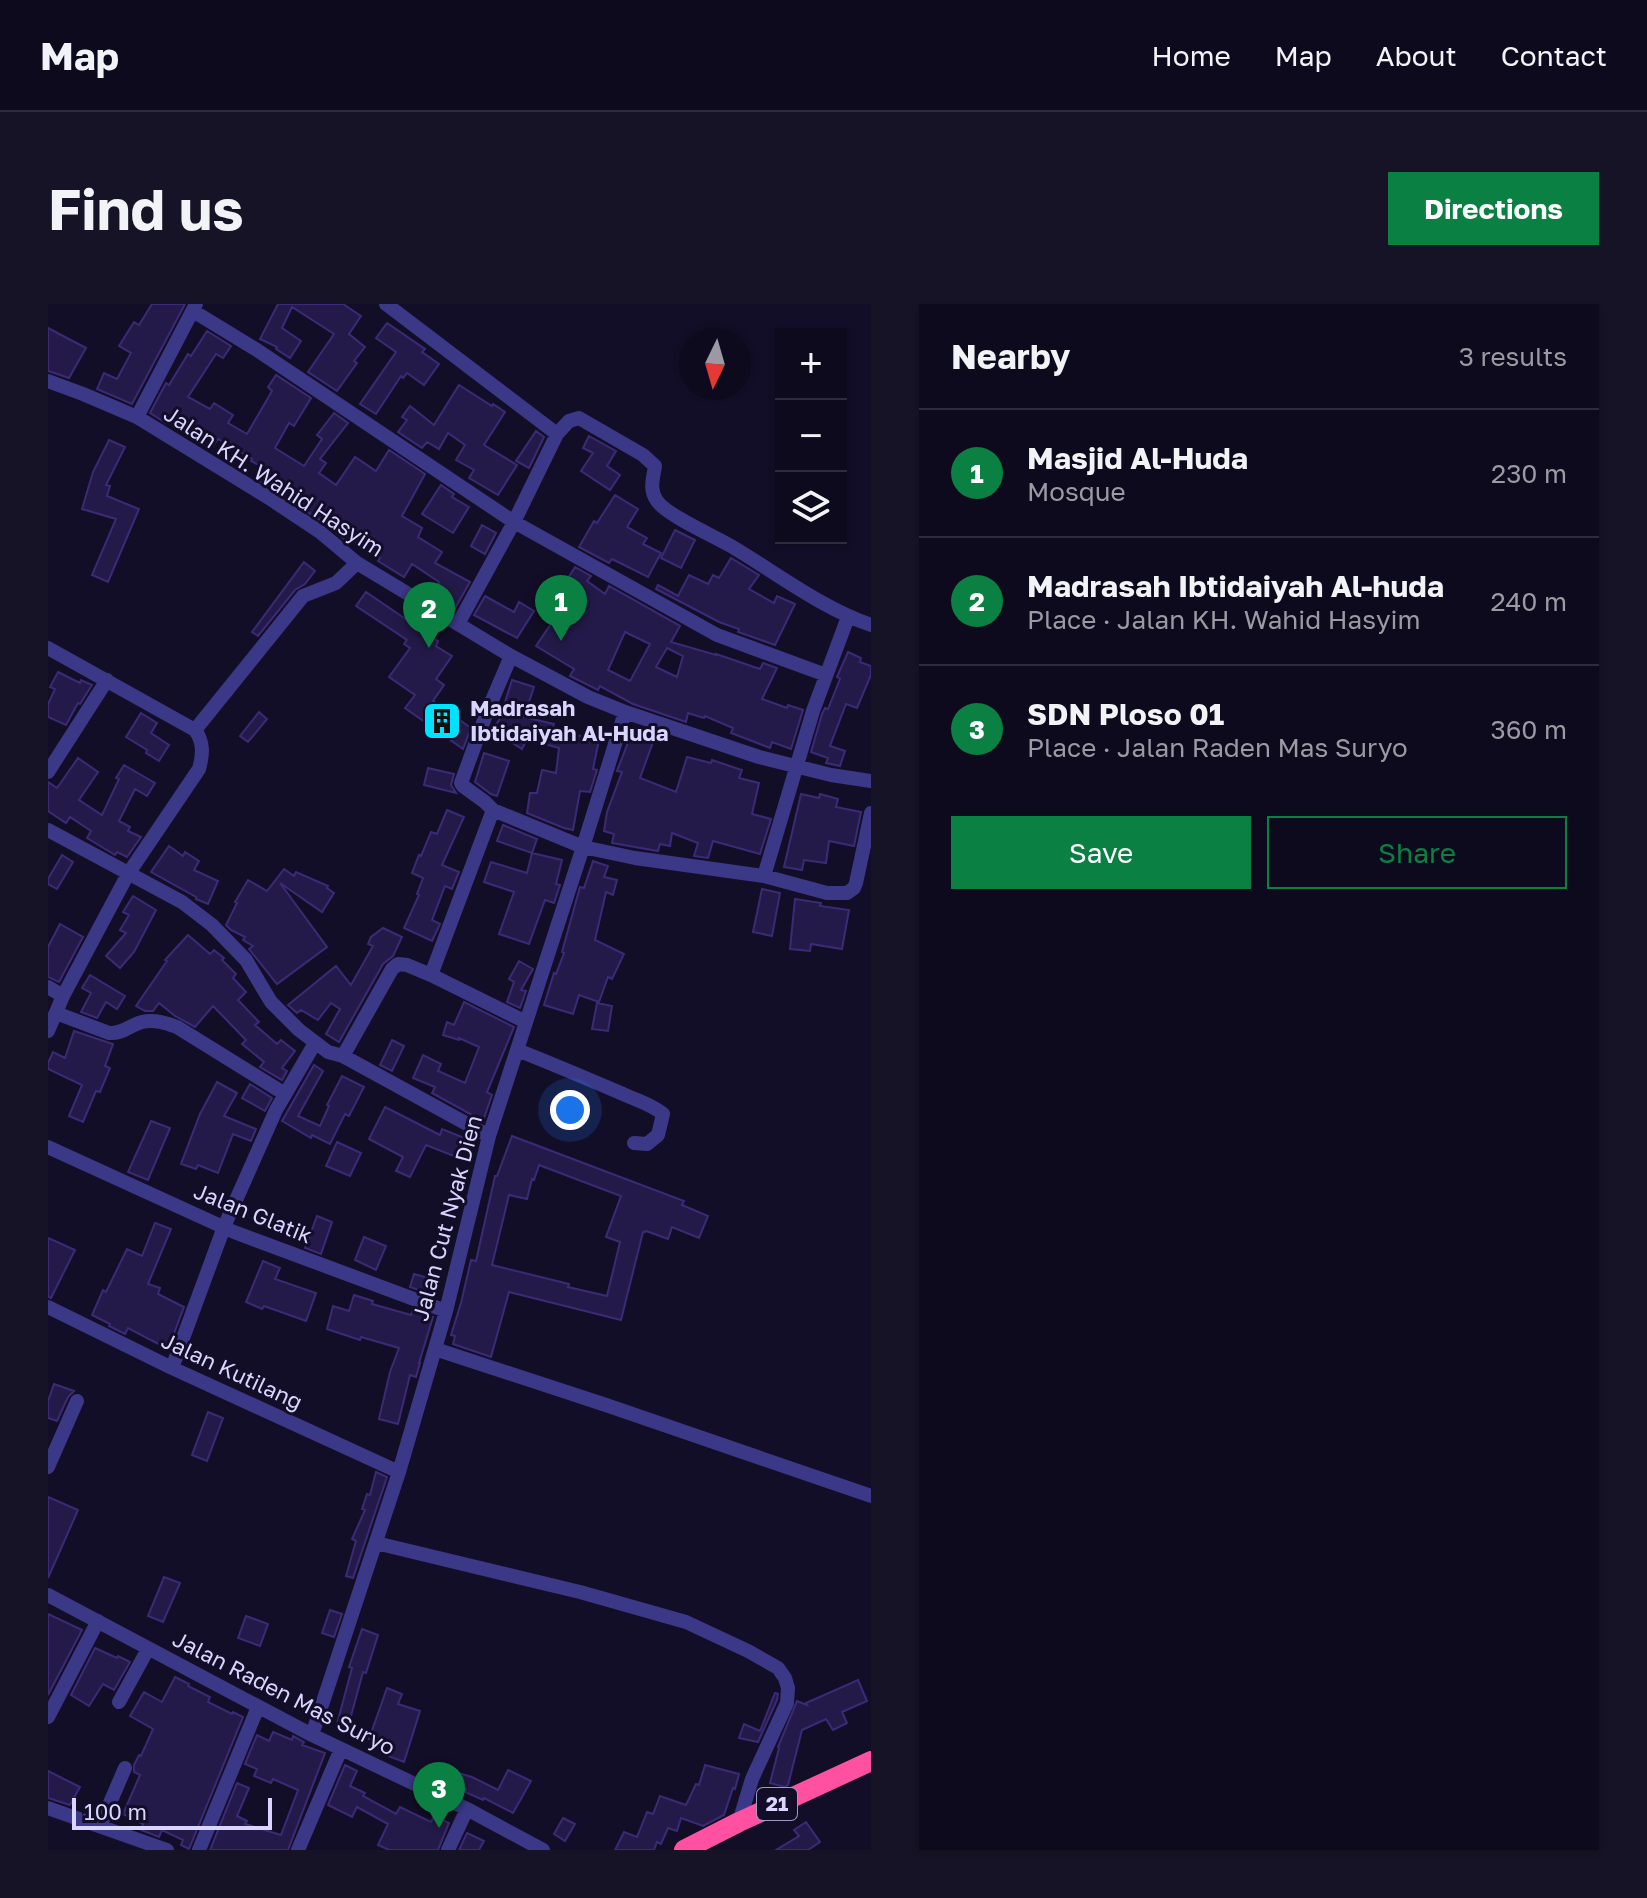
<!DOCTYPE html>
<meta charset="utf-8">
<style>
:root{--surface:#0e0a1d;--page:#171326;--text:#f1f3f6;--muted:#9b9aa4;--line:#2e2b3b;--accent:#0b8043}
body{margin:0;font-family:"Golos Text",sans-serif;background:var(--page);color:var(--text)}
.controls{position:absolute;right:24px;top:24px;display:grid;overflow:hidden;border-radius:0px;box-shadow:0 2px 6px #0004}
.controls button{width:72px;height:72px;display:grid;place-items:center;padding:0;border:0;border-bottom:2px solid var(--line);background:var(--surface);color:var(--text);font:40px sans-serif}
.compass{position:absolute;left:631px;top:24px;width:72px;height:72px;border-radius:50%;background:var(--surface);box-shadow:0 2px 6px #0004;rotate:185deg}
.scale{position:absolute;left:24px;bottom:20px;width:200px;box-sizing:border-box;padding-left:8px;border:4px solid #dad5ff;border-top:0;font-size:22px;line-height:28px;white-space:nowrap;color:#dad5ff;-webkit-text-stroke:6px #130e27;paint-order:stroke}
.you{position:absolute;left:522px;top:806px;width:28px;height:28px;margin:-20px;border:6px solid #fff;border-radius:50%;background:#1a73e8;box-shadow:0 0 0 12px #1a73e833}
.badge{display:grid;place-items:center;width:52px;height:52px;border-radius:50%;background:var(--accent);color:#fff;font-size:26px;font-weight:700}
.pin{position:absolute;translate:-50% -66px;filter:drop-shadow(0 2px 4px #0008)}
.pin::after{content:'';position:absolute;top:42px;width:28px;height:24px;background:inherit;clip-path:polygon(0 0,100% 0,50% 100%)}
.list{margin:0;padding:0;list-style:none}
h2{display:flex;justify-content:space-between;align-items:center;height:104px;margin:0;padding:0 32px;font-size:34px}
h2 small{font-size:26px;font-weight:400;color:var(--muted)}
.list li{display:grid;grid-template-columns:52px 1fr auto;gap:24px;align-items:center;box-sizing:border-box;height:128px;padding:0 32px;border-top:2px solid var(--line)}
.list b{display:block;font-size:30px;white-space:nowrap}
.list p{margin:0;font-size:26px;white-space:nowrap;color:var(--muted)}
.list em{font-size:26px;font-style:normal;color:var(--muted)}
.actions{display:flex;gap:16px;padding:24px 32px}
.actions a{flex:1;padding:18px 0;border:2px solid var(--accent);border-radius:0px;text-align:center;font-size:28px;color:var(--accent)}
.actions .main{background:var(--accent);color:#fff}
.icon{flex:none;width:44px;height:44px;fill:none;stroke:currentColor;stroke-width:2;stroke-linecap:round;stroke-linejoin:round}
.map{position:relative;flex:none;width:823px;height:1546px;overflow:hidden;border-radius:0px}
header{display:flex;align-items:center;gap:48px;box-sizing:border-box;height:112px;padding:0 40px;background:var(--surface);border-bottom:2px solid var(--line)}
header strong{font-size:38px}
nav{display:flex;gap:44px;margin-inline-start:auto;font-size:28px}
.intro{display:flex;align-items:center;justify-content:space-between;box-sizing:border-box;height:192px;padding:0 48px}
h1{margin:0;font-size:56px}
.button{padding:20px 36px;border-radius:0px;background:var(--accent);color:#fff;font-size:28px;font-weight:700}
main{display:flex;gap:48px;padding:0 48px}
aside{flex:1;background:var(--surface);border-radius:0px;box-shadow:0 2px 6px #0004}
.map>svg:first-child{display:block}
</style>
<header>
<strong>Map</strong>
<nav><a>Home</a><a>Map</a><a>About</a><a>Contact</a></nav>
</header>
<div class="intro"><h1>Find us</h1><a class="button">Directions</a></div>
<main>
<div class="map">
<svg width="823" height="1546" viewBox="0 0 823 1546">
<rect width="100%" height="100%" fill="#130e27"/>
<path fill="#241a49" stroke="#3b2b76" stroke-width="2" fill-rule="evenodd" d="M104,0H137L84,100L49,85L56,69L69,75L83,49L71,42L86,18L91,21Z
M230,0H295L313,12L301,30L317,43L306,57L309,59L289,87L260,68L286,30L244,3L234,24L253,37L242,54L228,45L229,43L212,35Z
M339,19L377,45L374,48L391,60L376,81L359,69L355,74L353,72L328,110L312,100L348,48L328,34Z
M0,24L38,44L21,74L0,67Z
M159,27L183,42L175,54L168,50L140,93L162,105L166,99L185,111L180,119L199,130L224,87L220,83L228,71L263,94L246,122L241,119L227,144L256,162L274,135L269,131L286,109L300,119L272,155L278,159L271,169L288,181L307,153L328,167L341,146L377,170L354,212L374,224L370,233L394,248L387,259L422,278L406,306L383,292L391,278L364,260L356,273L330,257L332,254L315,243L303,236L301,239L278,220L210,176L218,165L203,157L204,155L170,135L165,142L142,128L141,130L119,117L118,119L102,109L118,79L121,81L140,50L143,52Z
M411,81L444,102L445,100L457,108L436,141L469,161L450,191L421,174L426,166L408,156L417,141L400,129L391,145L379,138L374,144L350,128L359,116L354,113L362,102L386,121Z
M488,127L496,133L481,164L468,157Z
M541,132L568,147L559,162L572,171L562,186L533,167L545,149L535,144Z
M61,136L77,143L58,181L62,182L59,192L91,205L60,278L44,271L68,215L34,205L45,168Z
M393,181L406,190L404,193L421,203L405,229L374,210Z
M567,191L590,205L579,223L599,234L595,240L613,249L600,273L564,255L561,259L531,243L546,217L549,219Z
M434,221L448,229L437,250L423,242Z
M627,226L647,236L633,264L613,254Z
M683,254L711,271L701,285L726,299L729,292L747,300L727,341L690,328L691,325L671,318L608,285L610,281L630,292L641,271L660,280L665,271L671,274Z
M256,258L267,267L257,280L247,286L210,332L204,328Z
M527,263L543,272L539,277L557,290L561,282L632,322L623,338L668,351V350L712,365L715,359L729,364L714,395L739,404L740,401L755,406L743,445L724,438L722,444L683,429L685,424L657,412L656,414L640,409L638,418L585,400L552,382L550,386L522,372L526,365L488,342L519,296L510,290ZM577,328L602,340L582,377L560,366ZM619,344L635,352L629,373L608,363Z
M318,288L390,337L388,342L404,352L388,375L396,381L385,397L423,424L415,445L357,404L367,391L341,373L362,344L356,340L359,336L308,302Z
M437,292L466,308L471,298L486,307L469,334L426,311Z
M800,348L813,354L812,358L823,362V371L809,404L798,400L782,442L797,447L792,462L778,459L780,454L763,448L774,410L777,404L780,405L792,375L789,373Z
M10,368L32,379L33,376L44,381L32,400L30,399L18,421L0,413V400L7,385L2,383Z
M464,376L486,383L476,413L506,420L504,426L551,436L545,465L549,466L542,488L532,487L525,526L516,524L479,509L482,489H489L494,466L508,469L511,444L479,435L474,445L444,426L461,402L456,401Z
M211,408L219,415L200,438L192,432Z
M93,409L109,419L103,429L121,441L111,457L98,449L99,446L78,433Z
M584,428L605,438L592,474L628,488L639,453L663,459L664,456L694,466L691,474L711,479L704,510L723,515L712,550L665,537L660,554L646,552L650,539L624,529L622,542L612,540L610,547L564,539L566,530L556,527L559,508L574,468L569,467Z
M436,449L461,457L449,492L443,490L427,478Z
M30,454L50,468L31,496L54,511L71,475L68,474L76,461L107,479L99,492L87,485L71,517L82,523L80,527L93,533L79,553L69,548L67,551L39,534L43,527L22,513L18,519L0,507V478L9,484Z
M380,464L406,470L403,481L408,489L376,481Z
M753,490L771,494L772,490L790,495L788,503L813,508L806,542L781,537L778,559L756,556L754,566L736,563Z
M399,506L416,513L394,561L411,568L404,585L397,582L384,616L392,620L384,637L356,624L371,591L369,590L375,574L364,569L371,551L373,552L383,528L389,530Z
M455,521L489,535L484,549L449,537Z
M121,542L135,552L137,548L151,557L146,566L170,577L160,600L148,595V593L103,568Z
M484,549L514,556L508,580L512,581L506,599L497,596L481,640L451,630L466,588L436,578L443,558L479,569Z
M14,551L25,558L9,585L0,580V575Z
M545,557L560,562L556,573L569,576L565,591L558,588L547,636L576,650L564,675L560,673L551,698L531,691L525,710L496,701L506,669L508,670L516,649L514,648L532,583L536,584Z
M236,565L246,572L248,568L280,582L279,584L286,589L274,608L232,579L279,643L229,680L201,645L205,642L195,636L197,633L183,626L178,621L189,599L187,598L200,576L219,587Z
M714,585L732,589L724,632L705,628Z
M85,592L108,606L86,648L72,664L58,652L78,629L72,626L81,611L75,608Z
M747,595L773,599L772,602L801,606L794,645L763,640L762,647L742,645Z
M12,620L35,633L11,678L0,673V643Z
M335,624L354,633L345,652L335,660L291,738L278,730L292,705L283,699L270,716L253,706L249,709L240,701L288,662L303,681L325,642L320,640L323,633Z
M140,631L162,650L166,646L176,654L174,656L188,670L185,674L198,688L190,696L211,718L207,721L229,740L233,736L247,747L234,764L239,767L234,776L212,763L216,758L194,740L198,736L165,702L147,723L127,712L111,699L105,707H97L88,702L119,657L117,656Z
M471,657L485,665L473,686L478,687L472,704L459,698L466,678L461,675Z
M42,671L77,692L69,705L58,698L49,714L33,708L43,689L34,684Z
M416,698L466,723L439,788L444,791L435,817L384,789L387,783L365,774L375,751L393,760L390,767L417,779L431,743L411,734V736L395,731L399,718L406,721Z
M549,699L564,702L560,727L544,725Z
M26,727L65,740L57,762L62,764L52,788L48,787L35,818L21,812L34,781L0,765V759L5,748L17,754Z
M344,736L356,742L344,767L332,761Z
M266,761L275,767L250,812L272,822L281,802L279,801L294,772L316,783L301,812L297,810L282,840L264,831L263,834L234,817Z
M169,778L189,789L176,812L208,825L203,837L185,830L170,869L150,861L148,865L133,860L152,810Z
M202,780L224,794L217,807L194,794Z
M337,803L392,831L394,825L419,835L411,854L378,841L362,873L348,867L355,853L321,835Z
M103,817L122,824L100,876L80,868Z
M464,832L636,897L634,901L660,912L651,934L624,923L620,935L598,927L597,928H595L573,1016L461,988L443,1053L405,1040L407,1032L403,1031L413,999L423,956L428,957L447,872H449ZM491,861L573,892L558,933L572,938L559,992L520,983L521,980L444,961L461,891L479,895L484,875L486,876Z
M289,838L313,849L302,872L278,862Z
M269,912L284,918L273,950L257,944Z
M107,919L123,925L100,980L112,984L110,990L136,1003L120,1045L80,1024L77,1030L61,1022L62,1020L44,1011L55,986L58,988L79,945L94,952Z
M316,933L338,942L328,966L307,956Z
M0,934L27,946L3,994L0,993Z
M215,957L232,964L227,975L268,989L258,1017L216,1002L214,1005L198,998Z
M366,970L380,974L376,988L362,983Z
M306,991L325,997L324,1000L363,1011L365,1005L385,1013L371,1059H372L368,1073L362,1071L350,1120L331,1115L342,1068L351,1044L313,1033L312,1036L279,1025L285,1002L301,1007Z
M6,1080L26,1087L20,1093L9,1117L0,1114V1097Z
M160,1108L175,1114L159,1157L144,1151Z
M328,1168L339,1173L305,1274L298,1272L308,1237L304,1235L317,1206L314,1205L319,1190L322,1191Z
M0,1193L30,1206L0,1274Z
M116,1273L132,1279L115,1318L100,1312Z
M282,1306L294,1310L286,1333L274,1329Z
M0,1310L34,1326L0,1391Z
M198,1312L220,1320L212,1342L190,1334Z
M314,1325L330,1331L318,1369L315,1368L300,1423L289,1420L304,1364L301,1363Z
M47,1344L69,1354L70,1352L82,1358L66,1386L55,1380L41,1402L23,1391Z
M127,1373L141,1380L140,1382L162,1393L160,1398L184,1410L185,1408L195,1413L141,1545L133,1541L135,1536L114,1526L111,1533L93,1526L95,1520L75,1510L92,1471L86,1468V1461L91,1451L93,1452L105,1425L82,1412L96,1388L114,1398Z
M810,1376L819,1397L794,1408L799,1419L785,1426L778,1415L754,1426L740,1481L737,1483L722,1479L731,1444L730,1443L749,1397L759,1401L758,1399Z
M339,1384L354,1390L350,1400L372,1407L356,1458L340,1452L343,1443L321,1435Z
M727,1389L730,1390L729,1396L710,1438L691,1434L696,1420L712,1427Z
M225,1428L244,1436L245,1432L256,1438L254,1441L277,1449L240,1546H162L189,1479L201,1484L189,1512L199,1517L197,1520L233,1531L250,1486L225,1475L223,1479L206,1472L209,1465L197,1460L209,1431L221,1437Z
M297,1461L309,1467L302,1482L317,1489L315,1492L348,1510L352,1503L383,1518L386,1512L401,1519L390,1546H341L330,1541L340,1520L309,1503L304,1513L280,1501Z
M657,1461L691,1470L687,1485L685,1484L676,1511L655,1522L633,1514L629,1527L620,1524L613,1540L609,1538L606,1546H567L576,1528L589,1533L599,1508L605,1510L612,1492L638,1501L648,1480L651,1481Z
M460,1466L483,1477L465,1509L436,1494L435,1496L417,1488L418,1485L403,1480L407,1468L424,1473L450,1486Z
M0,1467L32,1483L22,1501L0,1494Z
M515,1514L527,1520L517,1537L506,1530Z
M758,1518L772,1538L760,1546H728L751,1532L746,1526Z
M419,1529L436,1537L431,1546H411Z"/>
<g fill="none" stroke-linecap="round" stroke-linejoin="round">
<path stroke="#3c3888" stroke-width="14" d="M338,0L509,130
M145,7L209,46L466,218L669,331L778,371
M0,77L35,90L89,113L221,194L272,228L309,259L463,352L540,393L577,408L711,453L783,471L823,477
M89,113L148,0
M410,320L466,218L509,130L521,117L531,114L595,151L607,162C605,175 601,186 609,197C620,212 666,232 683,242C730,270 772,303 823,321
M0,344L147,426C156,438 155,451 151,465L80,570L15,692L0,727
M463,352L439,408L413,479L415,482L437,498L445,506L535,543L587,554L716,572L779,589H799L806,584L808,579L823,509
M147,426L255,292L288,279L309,259
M0,468L59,376
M0,526L134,598L164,621L198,656L223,698L251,726L280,748L295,752L441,832
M716,572L765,407L800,313
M383,671L445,506
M0,683L15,692
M8,709L61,729C75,730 82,721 94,718C106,715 118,719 129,723L237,790
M469,746C505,760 540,775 575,790C590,797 603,800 615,810L610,831L599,840L586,839
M295,752L344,665L350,660L359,661L383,671L478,718
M0,843L186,928L398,1007
M0,1003L124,1064L351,1168
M387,1045L558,1101L823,1192
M124,1064L176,923L228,806L267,739
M0,1163L29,1097
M328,1239L532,1288L638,1318L700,1347L730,1364L737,1374L740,1384L739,1399L704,1475L691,1518
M0,1291L264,1431L419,1505L495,1546
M71,1398L100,1345
M0,1413L50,1317
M264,1431L351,1168L398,1007L441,832L535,543L577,408
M0,1504L119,1546
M52,1522L77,1464
M151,1546L210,1403
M250,1546L293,1445
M400,1546L419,1505"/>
<path stroke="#ff50a1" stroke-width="20" d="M636,1546L691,1518L823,1457"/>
</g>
<defs>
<symbol id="building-square" viewBox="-11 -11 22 22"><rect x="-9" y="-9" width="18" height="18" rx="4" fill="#01e2ff" stroke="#130e27"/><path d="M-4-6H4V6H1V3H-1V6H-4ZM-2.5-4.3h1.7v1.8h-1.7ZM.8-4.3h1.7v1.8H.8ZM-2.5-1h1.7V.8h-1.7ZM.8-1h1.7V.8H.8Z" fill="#111"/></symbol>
</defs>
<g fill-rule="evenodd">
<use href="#building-square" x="372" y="395" width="44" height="44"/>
</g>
<g text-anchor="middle" stroke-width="6" stroke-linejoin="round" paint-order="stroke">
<rect fill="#130e27" stroke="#9e99be" stroke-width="2" x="709" y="1484" width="40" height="32" rx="6"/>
<g font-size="20" font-weight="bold" fill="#dad5ff">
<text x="729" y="1507">21</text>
</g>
<g font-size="22" fill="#dad5ff" stroke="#130e27">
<text transform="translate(226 177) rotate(33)" y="8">Jalan KH. Wahid Hasyim</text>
<text transform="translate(205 909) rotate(22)" y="8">Jalan Glatik</text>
<text transform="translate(399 914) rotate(-75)" y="8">Jalan Cut Nyak Dien</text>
<text transform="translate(184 1067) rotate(25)" y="8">Jalan Kutilang</text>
<text transform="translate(236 1389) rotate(27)" y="8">Jalan Raden Mas Suryo</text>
</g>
<g font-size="22" font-weight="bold" fill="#dad5ff" stroke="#130e27" text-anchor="start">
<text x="422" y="412">Madrasah<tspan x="422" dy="25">Ibtidaiyah Al-Huda</tspan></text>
</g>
</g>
</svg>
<div class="controls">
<button>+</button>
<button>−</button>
<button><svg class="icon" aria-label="layers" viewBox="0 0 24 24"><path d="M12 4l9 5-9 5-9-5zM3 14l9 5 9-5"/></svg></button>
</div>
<svg class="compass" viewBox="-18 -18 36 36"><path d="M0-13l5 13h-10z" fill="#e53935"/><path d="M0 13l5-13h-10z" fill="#9b9aa4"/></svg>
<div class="scale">100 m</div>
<div class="you"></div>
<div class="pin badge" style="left:513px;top:337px">1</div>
<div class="pin badge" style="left:381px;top:344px">2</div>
<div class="pin badge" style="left:391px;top:1524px">3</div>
</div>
<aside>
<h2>Nearby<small>3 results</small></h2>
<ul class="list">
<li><span class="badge">1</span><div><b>Masjid Al-Huda</b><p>Mosque</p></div><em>230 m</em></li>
<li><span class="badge">2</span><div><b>Madrasah Ibtidaiyah Al-huda</b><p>Place · Jalan KH. Wahid Hasyim</p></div><em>240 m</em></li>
<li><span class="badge">3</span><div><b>SDN Ploso 01</b><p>Place · Jalan Raden Mas Suryo</p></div><em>360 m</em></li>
</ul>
<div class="actions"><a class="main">Save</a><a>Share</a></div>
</aside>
</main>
